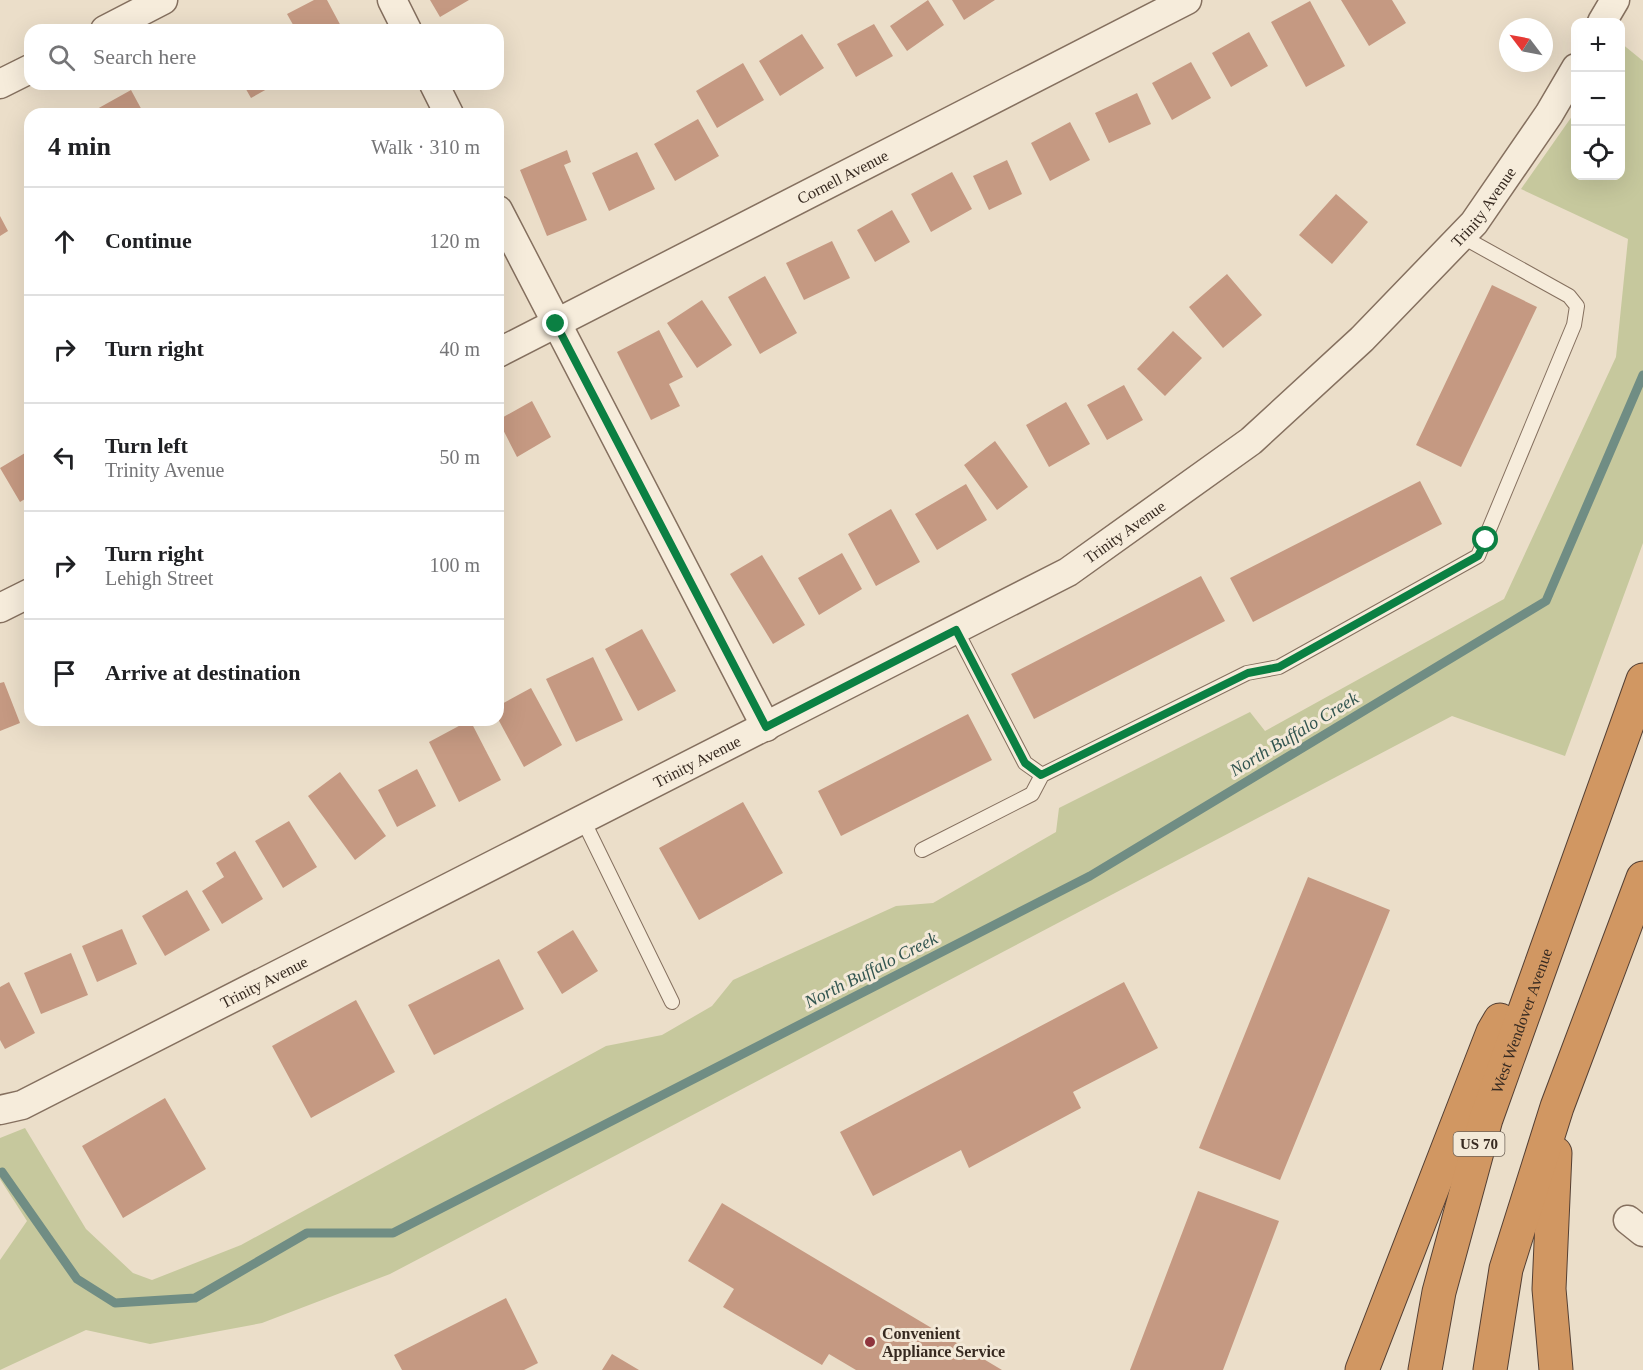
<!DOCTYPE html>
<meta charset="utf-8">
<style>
:root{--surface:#fff;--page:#f2f2f2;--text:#202124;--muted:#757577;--line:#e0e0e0}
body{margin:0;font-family:"Times New Roman",serif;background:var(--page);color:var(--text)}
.controls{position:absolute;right:18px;top:18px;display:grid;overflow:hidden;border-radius:12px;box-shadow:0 6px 24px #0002}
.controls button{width:54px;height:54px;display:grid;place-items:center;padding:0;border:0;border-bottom:2px solid var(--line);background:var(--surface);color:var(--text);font:30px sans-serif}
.compass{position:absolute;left:1499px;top:18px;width:54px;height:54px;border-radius:50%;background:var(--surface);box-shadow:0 6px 24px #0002;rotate:302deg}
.stop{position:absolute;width:18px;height:18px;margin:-14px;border:4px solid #0b8043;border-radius:50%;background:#fff}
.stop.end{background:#0b8043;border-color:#fff;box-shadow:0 2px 6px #0008}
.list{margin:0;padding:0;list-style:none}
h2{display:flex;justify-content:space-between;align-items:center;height:78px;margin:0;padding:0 24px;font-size:26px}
h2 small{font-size:20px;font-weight:400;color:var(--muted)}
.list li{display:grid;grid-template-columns:39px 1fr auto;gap:18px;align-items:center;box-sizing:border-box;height:108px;padding:0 24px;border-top:2px solid var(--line)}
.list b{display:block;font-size:22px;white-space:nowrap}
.list p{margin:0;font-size:20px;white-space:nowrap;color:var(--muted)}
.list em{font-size:20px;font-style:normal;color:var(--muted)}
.icon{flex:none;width:33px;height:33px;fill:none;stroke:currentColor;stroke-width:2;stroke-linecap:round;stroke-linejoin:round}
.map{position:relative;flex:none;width:1643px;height:1370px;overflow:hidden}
.search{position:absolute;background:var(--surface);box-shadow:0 6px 24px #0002;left:24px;top:24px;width:480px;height:66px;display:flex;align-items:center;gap:15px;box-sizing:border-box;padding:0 21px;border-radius:18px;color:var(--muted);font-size:22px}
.panel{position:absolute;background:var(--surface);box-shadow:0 6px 24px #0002;left:24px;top:108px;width:480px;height:618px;border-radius:18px}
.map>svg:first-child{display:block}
</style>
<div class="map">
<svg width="1643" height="1370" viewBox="0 0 1643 1370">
<rect width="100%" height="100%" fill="#ebdec9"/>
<path fill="#c6c89d" d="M1621,43L1643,61V543L1565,756L1452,716L390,1274L262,1323L150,1344L86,1330L0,1370V1260L27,1221L0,1179V1138L25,1128L86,1229L133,1273L152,1280L241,1245L606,1046L662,1035L712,1006L733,980L896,906L933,903L1056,832L1059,808L1250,712L1265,731L1504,599L1616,357L1628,239L1521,189L1575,112L1576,176H1620Z"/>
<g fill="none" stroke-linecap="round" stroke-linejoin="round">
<path stroke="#708d84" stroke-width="9" d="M2,1172L77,1279L115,1303L195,1298L307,1233H393L1090,876L1546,601L1643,375"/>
</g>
<path fill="#c59982" d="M314,0H327L343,30H296L287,14Z
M430,0H469L440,17Z
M928,0L944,25L907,51L890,26Z
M952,0H995L964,20Z
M1341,0H1392L1406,23L1369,46Z
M1310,1L1345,66L1306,87L1271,22Z
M874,24L893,56L856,77L837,44Z
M1249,32L1268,66L1231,87L1212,53Z
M802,34L824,68L780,96L759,61Z
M1191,62L1211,98L1172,120L1152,83Z
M743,63L764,100L717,128L696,91Z
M243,84H276L251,98Z
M131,90L144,114H88Z
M1137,93L1151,124L1109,143L1095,113Z
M698,119L719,156L675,181L654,144Z
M1070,122L1090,160L1050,181L1031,143Z
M567,150L571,162L564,165L587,220L547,236L520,170Z
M637,152L655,189L609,211L592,173Z
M1007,160L1022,194L989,210L973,176Z
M952,172L972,209L931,232L911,194Z
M1336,194L1368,222L1332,264L1299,235Z
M892,210L910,242L875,262L857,230Z
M0,216L8,231L0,236Z
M832,241L850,278L804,300L786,263Z
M1227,274L1262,315L1223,348L1189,307Z
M765,276L797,333L760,354L728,297Z
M1492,285L1537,307L1461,467L1416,445Z
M702,300L732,345L697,368L667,323Z
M659,330L683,377L669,384L680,406L651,420L617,352Z
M1173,331L1202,358L1165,396L1137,369Z
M1124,385L1143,420L1107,440L1087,405Z
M532,401L551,437L517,457L498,420Z
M1066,402L1090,444L1049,467L1026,425Z
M995,441L1028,487L997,510L964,465Z
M30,450V496L20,502L0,468Z
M1420,481L1442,524L1253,622L1230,578Z
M966,484L987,520L937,550L915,514Z
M891,509L920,562L876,586L848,534Z
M842,553L862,589L819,615L798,578Z
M762,555L805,625L773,644L730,574Z
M1201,576L1225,621L1034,719L1011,674Z
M642,629L676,691L638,711L605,649Z
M593,657L623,720L576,742L546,679Z
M4,682L20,723L0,731V683Z
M531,688L562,745L524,767L498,719V706Z
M968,714L992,760L841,836L818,791Z
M470,720L501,780L459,802L429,742Z
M417,769L436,806L397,827L378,790Z
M340,772L386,836L355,860L308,796Z
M743,802L783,873L699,920L659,848Z
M289,821L317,867L283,888L255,841Z
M235,851L263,899L222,924L202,891L224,877L216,863Z
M1308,877L1390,910L1280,1180L1199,1148Z
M187,890L210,930L165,956L142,916Z
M122,929L137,964L97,982L82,946Z
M573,930L598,971L562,994L537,952Z
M71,953L88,995L41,1014L24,973Z
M499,959L524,1009L434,1055L408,1005Z
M9,982L35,1033L5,1049L0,1040V987Z
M1124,982L1158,1048L1073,1092L1081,1108L969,1168L961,1150L873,1196L840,1132Z
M356,1000L395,1072L311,1118L272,1046Z
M165,1098L206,1169L123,1218L82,1146Z
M1198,1191L1279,1221L1223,1370H1130Z
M722,1203L1002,1370H856L829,1354L822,1365L723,1307L734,1289L688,1261Z
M506,1298L538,1363L524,1370H402L394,1355Z
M612,1354L639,1370H602Z"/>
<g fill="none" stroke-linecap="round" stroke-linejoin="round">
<defs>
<path id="service" d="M956,630L1025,763L1042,775
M583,820L672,1002
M922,850L1032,794L1042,775L1247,673L1279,667L1478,556L1574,325L1577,306L1569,296L1461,236"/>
<g id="minor">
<path d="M392,0L407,30"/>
<path d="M1602,22L1615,0"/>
<path d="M105,30L163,0"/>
<path d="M0,84L30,69"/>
<path d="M434,84L449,114"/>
<path d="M498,210L766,727"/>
<path id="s1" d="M498,353L1187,0"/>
<path d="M0,608L30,593"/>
<path id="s2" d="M0,1110L22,1105L1068,572L1251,441L1362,339L1474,223L1549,114L1576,68"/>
<path d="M1628,1220L1643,1232"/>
</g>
<g id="motorway">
<path d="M1555,1153L1549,1289L1556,1370"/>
<path d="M1362,1370L1493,1032L1500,1020"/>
<path id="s3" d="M1425,1370L1439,1292L1486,1119L1643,680"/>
<path d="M1490,1370L1506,1269L1557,1107L1643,878"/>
</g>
</defs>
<use href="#service" stroke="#85705f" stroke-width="16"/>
<use href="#minor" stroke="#85705f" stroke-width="31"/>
<use href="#motorway" stroke="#543f33" stroke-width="35"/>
<use href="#service" stroke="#f6ecdb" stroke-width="14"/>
<use href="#minor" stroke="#f6ecdb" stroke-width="28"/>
<use href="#motorway" stroke="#d19762" stroke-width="33"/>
</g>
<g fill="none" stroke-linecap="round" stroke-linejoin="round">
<path stroke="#0b8043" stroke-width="8" d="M556,324L766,727L956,630L1025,763L1041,775L1248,673L1279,667L1478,556L1486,540"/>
</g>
<circle fill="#8f353d" stroke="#f3e9d8" stroke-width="2" cx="870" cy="1342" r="6"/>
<g text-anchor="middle" stroke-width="6" stroke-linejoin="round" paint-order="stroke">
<rect fill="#f3e9d8" stroke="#6f6358" stroke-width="1.5" x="1453.5" y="1132" width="51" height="24" rx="4.5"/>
<g font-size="15" font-weight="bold" fill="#372a21">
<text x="1479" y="1149">US 70</text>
</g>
<g font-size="16" fill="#372a21" stroke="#f3e9d8">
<text dy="6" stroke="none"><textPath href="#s1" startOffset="387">Cornell Avenue</textPath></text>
<text dy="6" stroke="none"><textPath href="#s2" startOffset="1752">Trinity Avenue</textPath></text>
<text dy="6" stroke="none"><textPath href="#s2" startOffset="1266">Trinity Avenue</textPath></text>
<text dy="6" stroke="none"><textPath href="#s2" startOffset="780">Trinity Avenue</textPath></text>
<text dy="6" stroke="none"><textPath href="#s2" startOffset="294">Trinity Avenue</textPath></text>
<text dy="6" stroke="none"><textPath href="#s3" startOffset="363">West Wendover Avenue</textPath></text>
</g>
<g font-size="16" font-weight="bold" fill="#372a21" stroke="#f3e9d8" text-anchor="start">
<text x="882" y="1339">Convenient<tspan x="882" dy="18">Appliance Service</tspan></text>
</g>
<g font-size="18" font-style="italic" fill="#325550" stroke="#f3e9d8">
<text transform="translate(1294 734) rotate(-31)" y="6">North Buffalo Creek</text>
<text transform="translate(871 970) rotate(-27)" y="6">North Buffalo Creek</text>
</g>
</g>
</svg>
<div class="controls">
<button>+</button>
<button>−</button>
<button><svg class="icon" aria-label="locate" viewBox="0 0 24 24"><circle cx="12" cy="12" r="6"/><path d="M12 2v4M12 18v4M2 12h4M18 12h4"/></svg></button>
</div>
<svg class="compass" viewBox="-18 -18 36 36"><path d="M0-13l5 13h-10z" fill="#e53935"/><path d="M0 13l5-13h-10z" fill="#757577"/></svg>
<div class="stop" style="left:1486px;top:540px"></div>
<div class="stop end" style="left:556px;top:324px"></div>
<div class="search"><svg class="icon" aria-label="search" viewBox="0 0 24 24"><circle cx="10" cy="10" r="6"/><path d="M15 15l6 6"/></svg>Search here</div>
<section class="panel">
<h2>4 min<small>Walk · 310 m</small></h2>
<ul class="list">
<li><svg class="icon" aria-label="ahead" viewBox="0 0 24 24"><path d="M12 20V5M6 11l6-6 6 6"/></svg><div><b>Continue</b></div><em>120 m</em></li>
<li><svg class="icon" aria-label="right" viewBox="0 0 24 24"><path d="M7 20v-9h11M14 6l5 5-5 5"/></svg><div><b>Turn right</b></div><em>40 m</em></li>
<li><svg class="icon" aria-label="left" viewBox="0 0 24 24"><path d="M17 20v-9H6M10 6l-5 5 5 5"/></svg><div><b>Turn left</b><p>Trinity Avenue</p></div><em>50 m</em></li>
<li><svg class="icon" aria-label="right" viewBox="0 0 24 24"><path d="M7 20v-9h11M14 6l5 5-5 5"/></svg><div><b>Turn right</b><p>Lehigh Street</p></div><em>100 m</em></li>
<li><svg class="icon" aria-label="arrive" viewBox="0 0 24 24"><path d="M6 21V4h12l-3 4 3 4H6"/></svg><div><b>Arrive at destination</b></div></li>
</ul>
</section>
</div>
